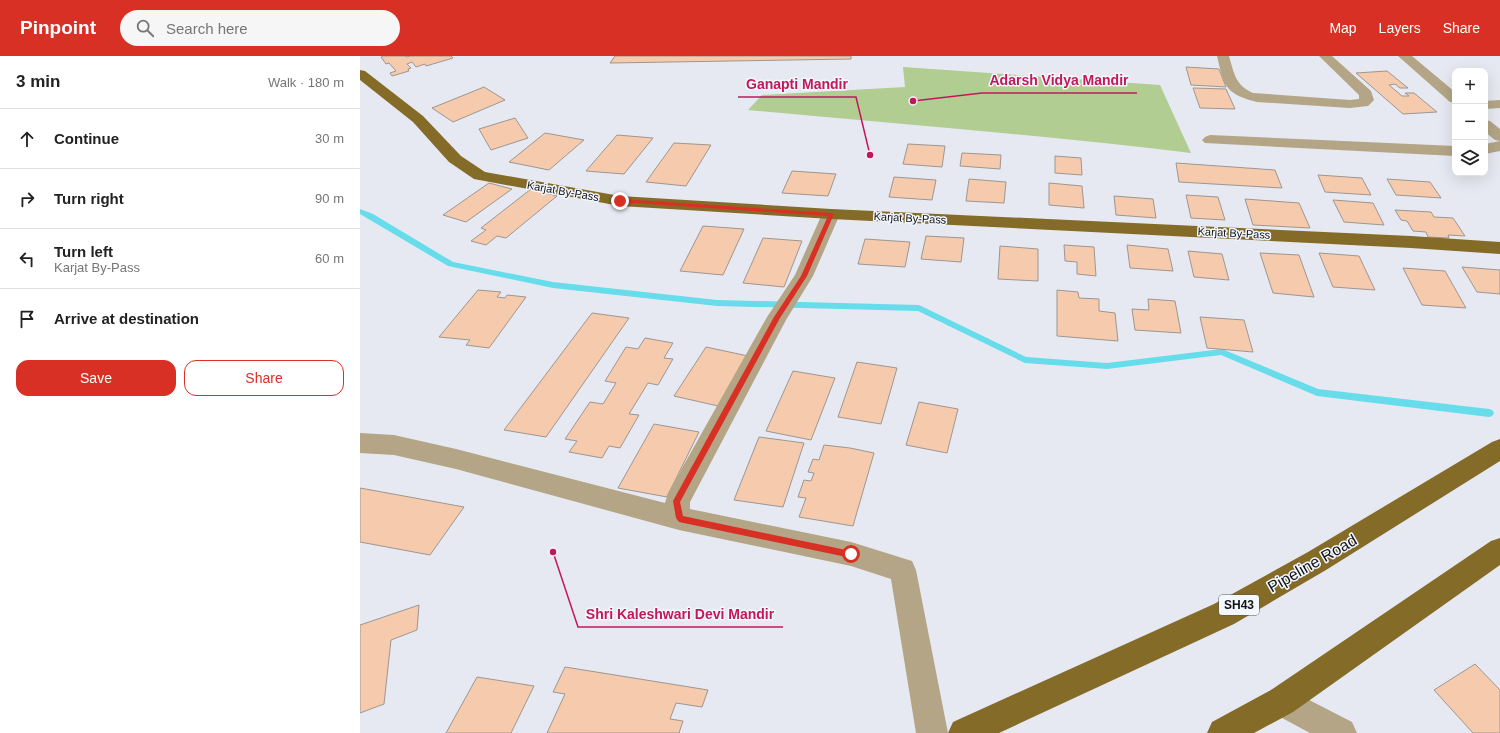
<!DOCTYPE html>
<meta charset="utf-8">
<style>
:root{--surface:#fff;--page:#f6f6f6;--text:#222;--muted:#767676;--line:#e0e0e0;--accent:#d93025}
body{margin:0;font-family:Helvetica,sans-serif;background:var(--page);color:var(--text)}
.controls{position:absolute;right:12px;top:12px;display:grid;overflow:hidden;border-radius:8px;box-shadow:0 4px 16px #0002}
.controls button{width:36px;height:36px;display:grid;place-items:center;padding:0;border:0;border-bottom:1px solid var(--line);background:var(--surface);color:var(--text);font:20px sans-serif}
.stop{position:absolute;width:12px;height:12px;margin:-9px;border:3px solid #d93025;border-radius:50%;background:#fff}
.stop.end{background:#d93025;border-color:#fff;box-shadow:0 1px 4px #0008}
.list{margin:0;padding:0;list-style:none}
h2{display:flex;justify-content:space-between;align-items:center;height:52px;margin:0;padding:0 16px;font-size:17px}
h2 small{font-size:13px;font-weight:400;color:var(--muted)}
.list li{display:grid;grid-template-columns:26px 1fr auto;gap:12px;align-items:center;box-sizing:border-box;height:60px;padding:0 16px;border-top:1px solid var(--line)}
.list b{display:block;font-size:15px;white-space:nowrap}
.list p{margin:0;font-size:13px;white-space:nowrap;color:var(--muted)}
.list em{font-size:13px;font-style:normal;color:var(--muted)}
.actions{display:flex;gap:8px;padding:12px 16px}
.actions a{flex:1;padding:9px 0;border:1px solid var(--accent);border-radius:12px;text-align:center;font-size:14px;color:var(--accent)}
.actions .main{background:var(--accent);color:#fff}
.icon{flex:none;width:22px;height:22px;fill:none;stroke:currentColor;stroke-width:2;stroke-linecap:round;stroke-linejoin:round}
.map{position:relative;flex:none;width:1140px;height:677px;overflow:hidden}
header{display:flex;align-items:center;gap:24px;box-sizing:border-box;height:56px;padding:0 20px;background:var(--accent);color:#fff}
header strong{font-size:19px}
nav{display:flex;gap:22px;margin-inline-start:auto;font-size:14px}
.search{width:280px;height:36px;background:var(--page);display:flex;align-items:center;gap:10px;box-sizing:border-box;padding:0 14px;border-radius:22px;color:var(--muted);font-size:15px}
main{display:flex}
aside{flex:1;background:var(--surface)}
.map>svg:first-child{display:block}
</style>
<header>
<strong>Pinpoint</strong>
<div class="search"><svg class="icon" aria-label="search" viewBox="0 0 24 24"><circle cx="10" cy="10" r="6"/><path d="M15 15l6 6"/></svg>Search here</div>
<nav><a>Map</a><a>Layers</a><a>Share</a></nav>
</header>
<main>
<aside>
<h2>3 min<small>Walk · 180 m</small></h2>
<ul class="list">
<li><svg class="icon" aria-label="ahead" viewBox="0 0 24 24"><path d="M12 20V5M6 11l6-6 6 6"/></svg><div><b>Continue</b></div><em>30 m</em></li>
<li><svg class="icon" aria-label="right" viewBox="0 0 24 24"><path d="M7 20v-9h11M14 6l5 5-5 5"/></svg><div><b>Turn right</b></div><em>90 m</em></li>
<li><svg class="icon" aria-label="left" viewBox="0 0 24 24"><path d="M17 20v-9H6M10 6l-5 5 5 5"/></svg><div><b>Turn left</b><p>Karjat By-Pass</p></div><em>60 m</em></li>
<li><svg class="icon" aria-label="arrive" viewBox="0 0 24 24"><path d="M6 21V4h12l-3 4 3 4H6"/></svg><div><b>Arrive at destination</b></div></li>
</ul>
<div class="actions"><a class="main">Save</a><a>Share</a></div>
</aside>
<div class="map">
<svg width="1140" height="677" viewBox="0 0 1140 677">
<rect width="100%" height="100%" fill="#e6e9f1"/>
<path fill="#b1cd92" d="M543,11L800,29L831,97C683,79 535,68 388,54L402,39L545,31Z"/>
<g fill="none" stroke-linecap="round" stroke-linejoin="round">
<path fill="#67dcea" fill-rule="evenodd" d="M0,153L13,158L93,206L193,226L357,244L559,249L666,301L747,307L862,293L958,333L1129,353L1132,354L1134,357L1132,360L1129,361L957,340L861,299L747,313L665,307L558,255L357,250L193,232L88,210L0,158Z"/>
</g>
<path fill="#f6caad" stroke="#9d9691" d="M23,0H45L46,1L51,0H91L93,2L66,10L65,8L56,11L52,6L47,8L51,12L48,13L49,15L32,20L30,17L36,15L29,7L26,8L21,1Z
M255,0H491V3L250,7Z
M826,11L859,13L866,31L831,29Z
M1027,15L1048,32H1040L1035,28L1029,29L1042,40H1049L1045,37H1054L1077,56L1043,58L996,17Z
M124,31L145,44L93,66L72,52Z
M833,32L866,33L875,53L840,52Z
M155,62L168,82L131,94L119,73Z
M185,77L224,84L189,114L149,106Z
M257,79L293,82L264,118L226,115Z
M314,87L351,89L326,130L286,126Z
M548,88L585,90L582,111L543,108Z
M602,97L641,99L640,113L600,110Z
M695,100L721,102L722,119L695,117Z
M816,107L915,114L922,132L819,126Z
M432,115L476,118L468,140L422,137Z
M958,119L1002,122L1011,139L965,136Z
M534,121L576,124L572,144L529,141Z
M609,123L646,126L644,147L606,145Z
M1027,123L1070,126L1081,142L1036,139Z
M129,127L152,133L106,166L83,159Z
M689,127L722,130L724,152L689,149Z
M171,133L197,140L146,182L137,180L126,189L111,185L126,174L121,172Z
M826,139L858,141L865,164L831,162Z
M754,140L793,143L796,162L756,159Z
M885,143L939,147L950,172L893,169Z
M973,144L1013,147L1024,169L984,166Z
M1035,154L1071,156L1074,161L1093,162L1105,180L1088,179L1089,182L1068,181L1066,176L1053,175L1047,165L1041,164Z
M343,170L384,173L363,219L320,215Z
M566,180L604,182L601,206L561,203Z
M403,182L442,185L424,231L383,227Z
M505,183L550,186L545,211L498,208Z
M704,189L734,191L736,220L717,218V206L705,205Z
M767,189L808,193L813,215L770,212Z
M640,190L678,193V225L638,223Z
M828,195L862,198L869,224L834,221Z
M900,197L939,199L954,241L913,237Z
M959,197L999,200L1015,234L973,231Z
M1102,211L1140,214V238L1117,236Z
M1043,212L1085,215L1106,252L1062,249Z
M118,234L141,236L137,241L145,242L147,239L166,241L129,292L106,289L110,284L79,281Z
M697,234L718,236L719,242L739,243V255L755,257L758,285L697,280Z
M788,243L815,245L821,277L775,274L772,253L789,254Z
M232,257L269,262L186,381L144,374Z
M840,261L884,264L893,296L847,292Z
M285,282L313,287L304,302L313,303L298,329L288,327L269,358L279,359L260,392L249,390L242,402L209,396L217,385L205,383L230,346L243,348L256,327L245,325L266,291L278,293Z
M346,291L388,300L358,350L314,340Z
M497,306L537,312L521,368L478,361Z
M433,315L475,322L451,384L406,375Z
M559,346L598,353L587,397L546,389Z
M294,368L339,376L307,441L258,432Z
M399,381L444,387L423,451L374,444Z
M464,389L490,392L514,397L493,470L439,461L446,442L438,441L444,424L451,425L454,417L448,416L453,403L459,404Z
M0,432L104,451L70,499L0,486Z
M59,549L57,574L31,584L24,648L0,657V569Z
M1115,608L1140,634V677H1113L1074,634Z
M205,611L348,634L342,651L316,647L310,663L323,665L319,677H187L205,638L193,636Z
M117,621L174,630L151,677H86Z"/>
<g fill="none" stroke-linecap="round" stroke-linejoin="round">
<path fill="#b3a585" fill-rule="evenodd" d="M857,0H869C874,17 875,29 893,37L990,44L999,43V39L959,0H972L1011,35L1014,44L1008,50L990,52L897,46C865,38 864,30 857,0Z
M1038,0H1052L1095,36V47L1090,46Z
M1140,44V52L1125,53V45Z
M1125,64L1130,65L1140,73V95L1125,98V88L1140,85L1135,84L1125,76Z
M850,79L1095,90V100L845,87L842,84L845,81Z
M471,153L477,154L480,158L453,220L426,264L330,446V453L491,486L552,505L556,514L588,677H556L531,523L491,510L319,474L96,413L34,399L0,397V377L34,379L96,393L305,447L308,437L407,261L435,219L462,158L465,154Z
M922,630L992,666L997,677H950L911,656L907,645L911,634Z"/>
<path fill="#856b28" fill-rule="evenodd" d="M0,14L5,15L63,60L101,100L125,116L260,140L471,153L1051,180L1140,186V198L1051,192L471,163L260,150L114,123L89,106L53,66L0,24Z
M1140,383V405L966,514L874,568L639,677H588L593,666L854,548L948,496L1132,386Z
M1140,482V509L933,656L894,677H847L852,666L911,634L1131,485Z"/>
</g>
<path fill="#d93025" d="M260,143L471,157L474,158L447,220L420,262L320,446L323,460L491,495L495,498L494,501L491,502L319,466L316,462L313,445L414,261L441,220L468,160L259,146Z"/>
<g text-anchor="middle" stroke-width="3" stroke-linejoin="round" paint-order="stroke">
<g font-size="11" fill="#111214" stroke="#f3f7fe">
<text transform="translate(203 135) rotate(10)" y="4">Karjat By-Pass</text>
<text transform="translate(550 162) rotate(3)" y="4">Karjat By-Pass</text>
<text transform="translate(874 177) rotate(3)" y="4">Karjat By-Pass</text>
</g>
<rect fill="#f3f7fe" stroke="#55575a" stroke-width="1" x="859" y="539" width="40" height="20" rx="3"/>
<g font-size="12" font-weight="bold" fill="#111214">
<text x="879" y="553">SH43</text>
</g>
<g font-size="16" fill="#111214" stroke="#f3f7fe">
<text transform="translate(952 507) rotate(-30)" y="6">Pipeline Road</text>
</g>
</g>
<path fill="none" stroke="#c2185b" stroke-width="1.5" d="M553 45L622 37H777M510 99L496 41H378M193 496L218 571H423"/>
<g fill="#c2185b" stroke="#f3f7fe" stroke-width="1.5">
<circle cx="553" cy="45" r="4"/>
<circle cx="510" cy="99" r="4"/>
<circle cx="193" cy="496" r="4"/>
</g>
<g font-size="14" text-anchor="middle" font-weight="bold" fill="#c2185b" stroke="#f3f7fe" stroke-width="3" stroke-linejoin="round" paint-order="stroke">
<text x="699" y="29">Adarsh Vidya Mandir</text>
<text x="437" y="33">Ganapti Mandir</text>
<text x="320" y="563">Shri Kaleshwari Devi Mandir</text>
</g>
</svg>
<div class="controls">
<button>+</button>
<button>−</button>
<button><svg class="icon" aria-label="layers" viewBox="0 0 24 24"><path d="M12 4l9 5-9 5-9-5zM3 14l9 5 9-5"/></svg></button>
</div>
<div class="stop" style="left:491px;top:498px"></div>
<div class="stop end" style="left:260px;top:145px"></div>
</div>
</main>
